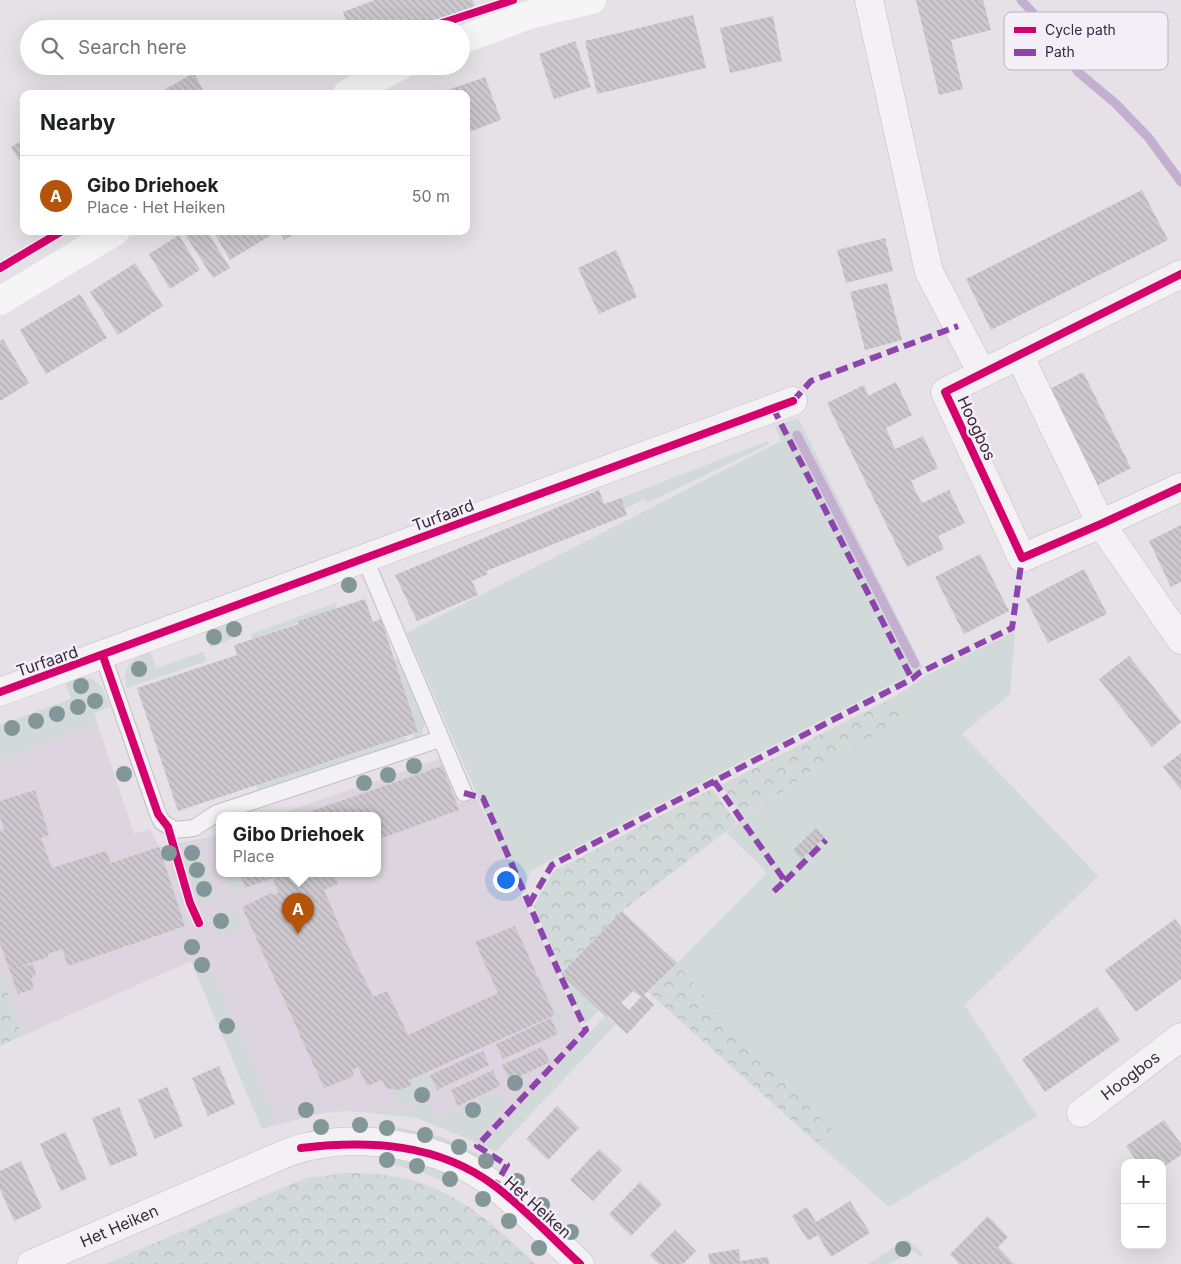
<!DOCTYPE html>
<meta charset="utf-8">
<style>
:root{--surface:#fff;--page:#f6f6f6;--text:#202124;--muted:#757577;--line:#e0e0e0;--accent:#b45309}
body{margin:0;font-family:Inter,sans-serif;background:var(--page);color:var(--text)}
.controls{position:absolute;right:15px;bottom:15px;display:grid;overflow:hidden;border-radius:10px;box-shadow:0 5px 20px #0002}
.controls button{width:45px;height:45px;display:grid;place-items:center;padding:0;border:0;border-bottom:1px solid var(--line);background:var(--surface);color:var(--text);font:25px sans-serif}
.you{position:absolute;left:505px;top:879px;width:18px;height:18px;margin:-12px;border:4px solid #fff;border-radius:50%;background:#1a73e8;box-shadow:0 0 0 8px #1a73e833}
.badge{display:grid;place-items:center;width:32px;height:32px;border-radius:50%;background:var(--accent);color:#fff;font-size:16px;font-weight:700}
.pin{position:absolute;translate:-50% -41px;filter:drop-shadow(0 1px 2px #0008)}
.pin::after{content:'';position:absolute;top:26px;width:18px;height:15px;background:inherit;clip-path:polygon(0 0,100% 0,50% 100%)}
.popup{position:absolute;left:216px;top:812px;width:165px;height:65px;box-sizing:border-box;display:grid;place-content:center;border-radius:10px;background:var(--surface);filter:drop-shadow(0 1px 4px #0005);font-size:16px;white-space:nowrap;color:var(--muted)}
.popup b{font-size:19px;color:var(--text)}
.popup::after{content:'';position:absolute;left:50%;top:100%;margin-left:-10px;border:10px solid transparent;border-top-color:var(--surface)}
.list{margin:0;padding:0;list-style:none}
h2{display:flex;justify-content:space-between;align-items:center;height:65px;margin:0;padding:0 20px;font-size:21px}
h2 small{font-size:16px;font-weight:400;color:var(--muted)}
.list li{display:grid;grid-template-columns:32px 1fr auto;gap:15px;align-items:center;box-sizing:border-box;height:80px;padding:0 20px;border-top:1px solid var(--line)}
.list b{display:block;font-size:19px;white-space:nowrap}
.list p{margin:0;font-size:16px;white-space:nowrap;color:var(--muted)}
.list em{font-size:16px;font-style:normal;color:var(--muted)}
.icon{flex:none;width:28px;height:28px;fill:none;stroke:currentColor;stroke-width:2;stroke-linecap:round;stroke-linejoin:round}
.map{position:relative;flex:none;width:1181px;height:1264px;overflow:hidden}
.search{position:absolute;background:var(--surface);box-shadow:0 5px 20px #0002;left:20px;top:20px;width:450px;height:55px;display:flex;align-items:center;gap:12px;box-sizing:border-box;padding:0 18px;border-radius:28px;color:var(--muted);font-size:19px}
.panel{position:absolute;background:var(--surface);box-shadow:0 5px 20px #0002;left:20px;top:90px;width:450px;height:145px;border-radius:10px}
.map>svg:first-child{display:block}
</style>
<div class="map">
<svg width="1181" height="1264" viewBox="0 0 1181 1264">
<defs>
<pattern id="forest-crowns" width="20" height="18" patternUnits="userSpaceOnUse" patternTransform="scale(1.25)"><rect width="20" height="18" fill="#d1d9d9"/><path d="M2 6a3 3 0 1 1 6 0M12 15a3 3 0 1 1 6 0" fill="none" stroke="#b4babb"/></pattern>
<pattern id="building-back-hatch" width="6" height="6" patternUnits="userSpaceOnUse" patternTransform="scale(1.25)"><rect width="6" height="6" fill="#cdc8ce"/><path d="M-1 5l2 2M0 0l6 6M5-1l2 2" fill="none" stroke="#b1acb2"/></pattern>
</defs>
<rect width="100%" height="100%" fill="#e5e1e6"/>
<path fill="#dcd4de" d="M97,722L134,834L150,829L159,847L219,835V873H377V815H277L442,758L459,803L477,798L591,1049L496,1151L418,1118L390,1114L344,1111L318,1114L262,1129L191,961L22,1036L0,971V760Z"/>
<path fill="#d1d9d9" d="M798,418L923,668L530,871L525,886L518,889L407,633L781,441L775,426Z
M768,441L769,444L647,503L644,499L625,509L621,498Z
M335,603L337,609L253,639L251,634Z
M236,619L242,635L211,647L205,631Z
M1015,631L1010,694L962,734L1098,876L965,1005L1037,1116L889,1207L817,1143L832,1130L696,987L677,963L766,874L763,868L726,832L830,759L911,718L896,696L925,676Z
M150,651L156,668L203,652L207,661L127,688C121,667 132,658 150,651Z
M398,658L424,722L422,736L415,740L413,734L418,732L394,659Z
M79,677C99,676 104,690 110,707L94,713L97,722L0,760V725L71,699L65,682Z
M405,737L407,743L258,792L256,785Z
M197,843L215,897L202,901C196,889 181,860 187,846Z
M225,873H240L245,888L232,893Z
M233,908L241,926L217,936L208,917Z
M204,956L277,1123L262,1129L191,961Z
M561,974L599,1010L585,1024Z
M546,984L570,1040L567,1044L542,986Z
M605,1016L616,1024L496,1151L483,1144Z
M428,1071L437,1090L401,1105L395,1103L397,1090L411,1085L409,1080Z
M499,1092L505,1105L473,1140L418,1118L372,1113L373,1108L402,1112L427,1102L437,1120Z
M383,1124L443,1137L494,1162L490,1169L382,1131Z
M382,1156L436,1168L457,1178L454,1186L416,1170L382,1163Z
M907,1239L924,1254L920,1257L912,1250L890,1264H868Z"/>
<path fill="url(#forest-crowns)" d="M896,696L911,718L830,759L745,818L721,785Z
M712,789L737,823L622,911L561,974L534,906L554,871Z
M677,963L696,987L832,1130L817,1143L648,992Z
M0,971L22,1036L0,1046Z
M346,1173C435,1172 473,1205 536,1264H106L289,1185L306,1178Z"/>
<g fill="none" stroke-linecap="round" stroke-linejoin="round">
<path stroke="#c5afd1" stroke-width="9" d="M1021,0L1058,40L1078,72L1115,103L1148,137L1181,182
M797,435L915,664"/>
</g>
<path fill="url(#building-back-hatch)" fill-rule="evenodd" d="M375,0H472L475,6L412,29H349L343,12Z
M916,0H983L991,30L951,40L963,89L939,95Z
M693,15L706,68L597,94L585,41Z
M773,16L782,61L730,73L720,28Z
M575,41L591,87L554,99L539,54Z
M194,73L205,94H157L169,87Z
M485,77L501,120L466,133V94H449L448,90Z
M24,139V168L11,147Z
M1142,190L1168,240L991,330L966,279Z
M194,231H207L230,268L213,278L186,236Z
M213,231H278L230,260Z
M279,231H300L284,240Z
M179,235L200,270L170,289L149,254Z
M885,238L893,271L846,283L837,250Z
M616,250L637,297L599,314L578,268Z
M135,263L163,306L118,335L90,292Z
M887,283L902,340L865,350L850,292Z
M80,294L107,338L46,374L20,330Z
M3,339L29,383L0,401V341Z
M1083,372L1131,468L1088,490L1040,394Z
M896,382L912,415L886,428L895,449L923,436L938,468L911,481L916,492L922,503L949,490L965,523L938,536L944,549L907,567L827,403L864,385L868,396Z
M599,490L604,504L621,498L627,515L486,571L488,574L472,581L478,595L417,621L395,575Z
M1181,525V582L1171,587L1149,541Z
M980,554L1009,611L964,634L935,577Z
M1084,569L1107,614L1048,643L1026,599Z
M365,599L373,622L381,619L418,732L178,811L137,688L237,655L234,645L299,624L298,621Z
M1129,656L1181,722L1152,747L1099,679Z
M1181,753V790L1163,767Z
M442,766L459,810L377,840V815H300Z
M35,790L49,835L41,838L52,868L106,851L111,863L159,847L185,926L68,966L62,949L48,954V957L16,968L33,964L36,975L31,978L34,989L18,994L0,943V831L4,830L0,816V801Z
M816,828L825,837L801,859L793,850Z
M240,873H334L338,884L324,890L349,948L373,997L387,991L408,1035L498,993L475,942L515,926L555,1015L409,1080L412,1085L399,1090L386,1088L382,1080L367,1086L358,1067L352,1070L354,1076L324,1088L242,907L271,893L273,895L278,893L273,878L245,888Z
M622,911L677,963L644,995L654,1005L627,1034L608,1016L607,1018L561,974ZM633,991L641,997L629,1010L621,1003Z
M1175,919L1181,927V979L1136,1012L1105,970Z
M1097,1007L1120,1040L1045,1092L1022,1059Z
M551,1018L558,1034L503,1059L496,1044Z
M542,1047L550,1062L510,1081L502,1065Z
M483,1051L489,1065L437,1090L430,1075Z
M219,1066L235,1104L208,1116L192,1078Z
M493,1070L500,1086L458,1106L451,1090Z
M167,1087L183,1126L155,1139L138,1100Z
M557,1106L579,1128L548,1160L526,1139Z
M119,1107L138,1155L110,1166L92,1118Z
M1164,1120L1181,1144V1155L1162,1168V1163H1138L1126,1146Z
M65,1132L87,1179L61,1191L40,1144Z
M599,1149L622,1170L593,1201L570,1180Z
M21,1161L42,1208L14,1221L0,1189V1171Z
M640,1182L662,1204L631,1236L609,1214Z
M850,1201L870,1233L831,1257L818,1235L808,1241L792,1216L807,1207L816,1222Z
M988,1216L1008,1237L998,1247L1014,1264H959L950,1254Z
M675,1230L696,1251L683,1264H659L650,1255Z
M739,1249L740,1261L768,1257L769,1264H710L708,1254Z"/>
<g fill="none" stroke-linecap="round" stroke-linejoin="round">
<defs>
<path id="lane" d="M365,559L464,793
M103,656L158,814L162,822L175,830L194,828L217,813L440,739"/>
<g id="street">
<path d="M869,0L929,272L982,373"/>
<path d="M1181,274L945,392L1022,558L1101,524L1181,487"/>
<path d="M1019,355L1101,524L1181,640"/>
<path d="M0,692L793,401"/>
<path id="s1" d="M1081,1113L1181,1037"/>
<path id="s2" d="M31,1264L289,1152C354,1130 442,1143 496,1187C525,1210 552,1238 580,1264"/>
</g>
</defs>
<use href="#lane" stroke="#c2bec3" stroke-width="18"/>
<use href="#street" stroke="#c2bec3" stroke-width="29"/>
<use href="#lane" stroke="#f3f1f3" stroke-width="16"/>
<use href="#street" stroke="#f3f1f3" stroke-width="28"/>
<path stroke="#f6f5f6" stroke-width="28" d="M461,40L529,15L592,0
M347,94L400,66
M0,301L116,231"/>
<path stroke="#8e44ad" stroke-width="6" stroke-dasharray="12 6" stroke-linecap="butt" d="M793,401L811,381L958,326
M773,408L912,679
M714,781L785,881L772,893
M464,793L483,798L560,975L586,1030L477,1146L507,1165L495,1186
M785,881L826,840
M529,904L552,865L912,679L919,673L1012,628L1022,558"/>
<defs>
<path id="cycleway" d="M424,29L513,0
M0,268L62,231
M1181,274L945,392L1022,558L1101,524L1181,487
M103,656L158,814L168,827L190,903L199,923
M0,692L793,401
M301,1148C369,1140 438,1143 495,1186C525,1209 552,1238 580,1264"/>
</defs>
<use href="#cycleway" stroke="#f4eff6" stroke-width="11"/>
<use href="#cycleway" stroke="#d6006c" stroke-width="8"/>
</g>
<g fill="#849798">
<circle cx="349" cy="585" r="8"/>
<circle cx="234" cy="629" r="8"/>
<circle cx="214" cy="637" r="8"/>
<circle cx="139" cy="669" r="8"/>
<circle cx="81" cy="686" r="8"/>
<circle cx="95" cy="701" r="8"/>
<circle cx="78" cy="707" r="8"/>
<circle cx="57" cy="714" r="8"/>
<circle cx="36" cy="721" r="8"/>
<circle cx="12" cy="728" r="8"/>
<circle cx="414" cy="766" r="8"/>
<circle cx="124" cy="774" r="8"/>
<circle cx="388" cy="775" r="8"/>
<circle cx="364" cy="783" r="8"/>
<circle cx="169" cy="853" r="8"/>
<circle cx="192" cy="853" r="8"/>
<circle cx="197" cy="870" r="8"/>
<circle cx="204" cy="889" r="8"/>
<circle cx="221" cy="921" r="8"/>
<circle cx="192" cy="947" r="8"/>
<circle cx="202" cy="965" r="8"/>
<circle cx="227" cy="1026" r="8"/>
<circle cx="515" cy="1083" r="8"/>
<circle cx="422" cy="1095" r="8"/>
<circle cx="306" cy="1110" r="8"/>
<circle cx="473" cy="1110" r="8"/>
<circle cx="360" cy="1125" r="8"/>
<circle cx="321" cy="1127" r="8"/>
<circle cx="387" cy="1128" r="8"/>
<circle cx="425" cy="1135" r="8"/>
<circle cx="459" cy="1147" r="8"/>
<circle cx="387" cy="1160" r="8"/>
<circle cx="486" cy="1161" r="8"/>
<circle cx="417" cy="1166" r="8"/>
<circle cx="450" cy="1179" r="8"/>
<circle cx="517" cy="1181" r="8"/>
<circle cx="483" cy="1199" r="8"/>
<circle cx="542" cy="1205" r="8"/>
<circle cx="509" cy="1221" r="8"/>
<circle cx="571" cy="1232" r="8"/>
<circle cx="539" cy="1248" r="8"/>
<circle cx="903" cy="1249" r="8"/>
</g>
<g text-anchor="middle" stroke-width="5" stroke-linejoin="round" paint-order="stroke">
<g font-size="16" fill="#39283f" stroke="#f4eff6">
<text transform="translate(977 428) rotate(65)" y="6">Hoogbos</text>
<text transform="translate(443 515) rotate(-20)" y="6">Turfaard</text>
<text transform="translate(47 661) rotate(-19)" y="6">Turfaard</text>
<text dy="6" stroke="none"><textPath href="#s1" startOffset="62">Hoogbos</textPath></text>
<text transform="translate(538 1207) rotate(42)" y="6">Het Heiken</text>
<text dy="6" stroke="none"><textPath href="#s2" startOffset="96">Het Heiken</textPath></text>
</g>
</g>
<rect x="1004" y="12" width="164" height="58" rx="8" fill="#f4eff6" stroke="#bcb3bf" stroke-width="1"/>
<rect x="1014" y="27" width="22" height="6" fill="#d6006c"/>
<rect x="1014" y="49" width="22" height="7" fill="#8e44ad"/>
<g font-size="14" fill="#39283f">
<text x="1045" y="35">Cycle path</text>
<text x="1045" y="57">Path</text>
</g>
</svg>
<div class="controls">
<button>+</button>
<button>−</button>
</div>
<div class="you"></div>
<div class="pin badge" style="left:298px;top:934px">A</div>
<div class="popup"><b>Gibo Driehoek</b>Place</div>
<div class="search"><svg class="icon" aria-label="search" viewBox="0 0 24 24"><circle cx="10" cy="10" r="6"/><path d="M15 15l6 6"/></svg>Search here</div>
<section class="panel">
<h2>Nearby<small></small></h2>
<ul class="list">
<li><span class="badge">A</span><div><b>Gibo Driehoek</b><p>Place · Het Heiken</p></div><em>50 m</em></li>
</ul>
</section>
</div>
